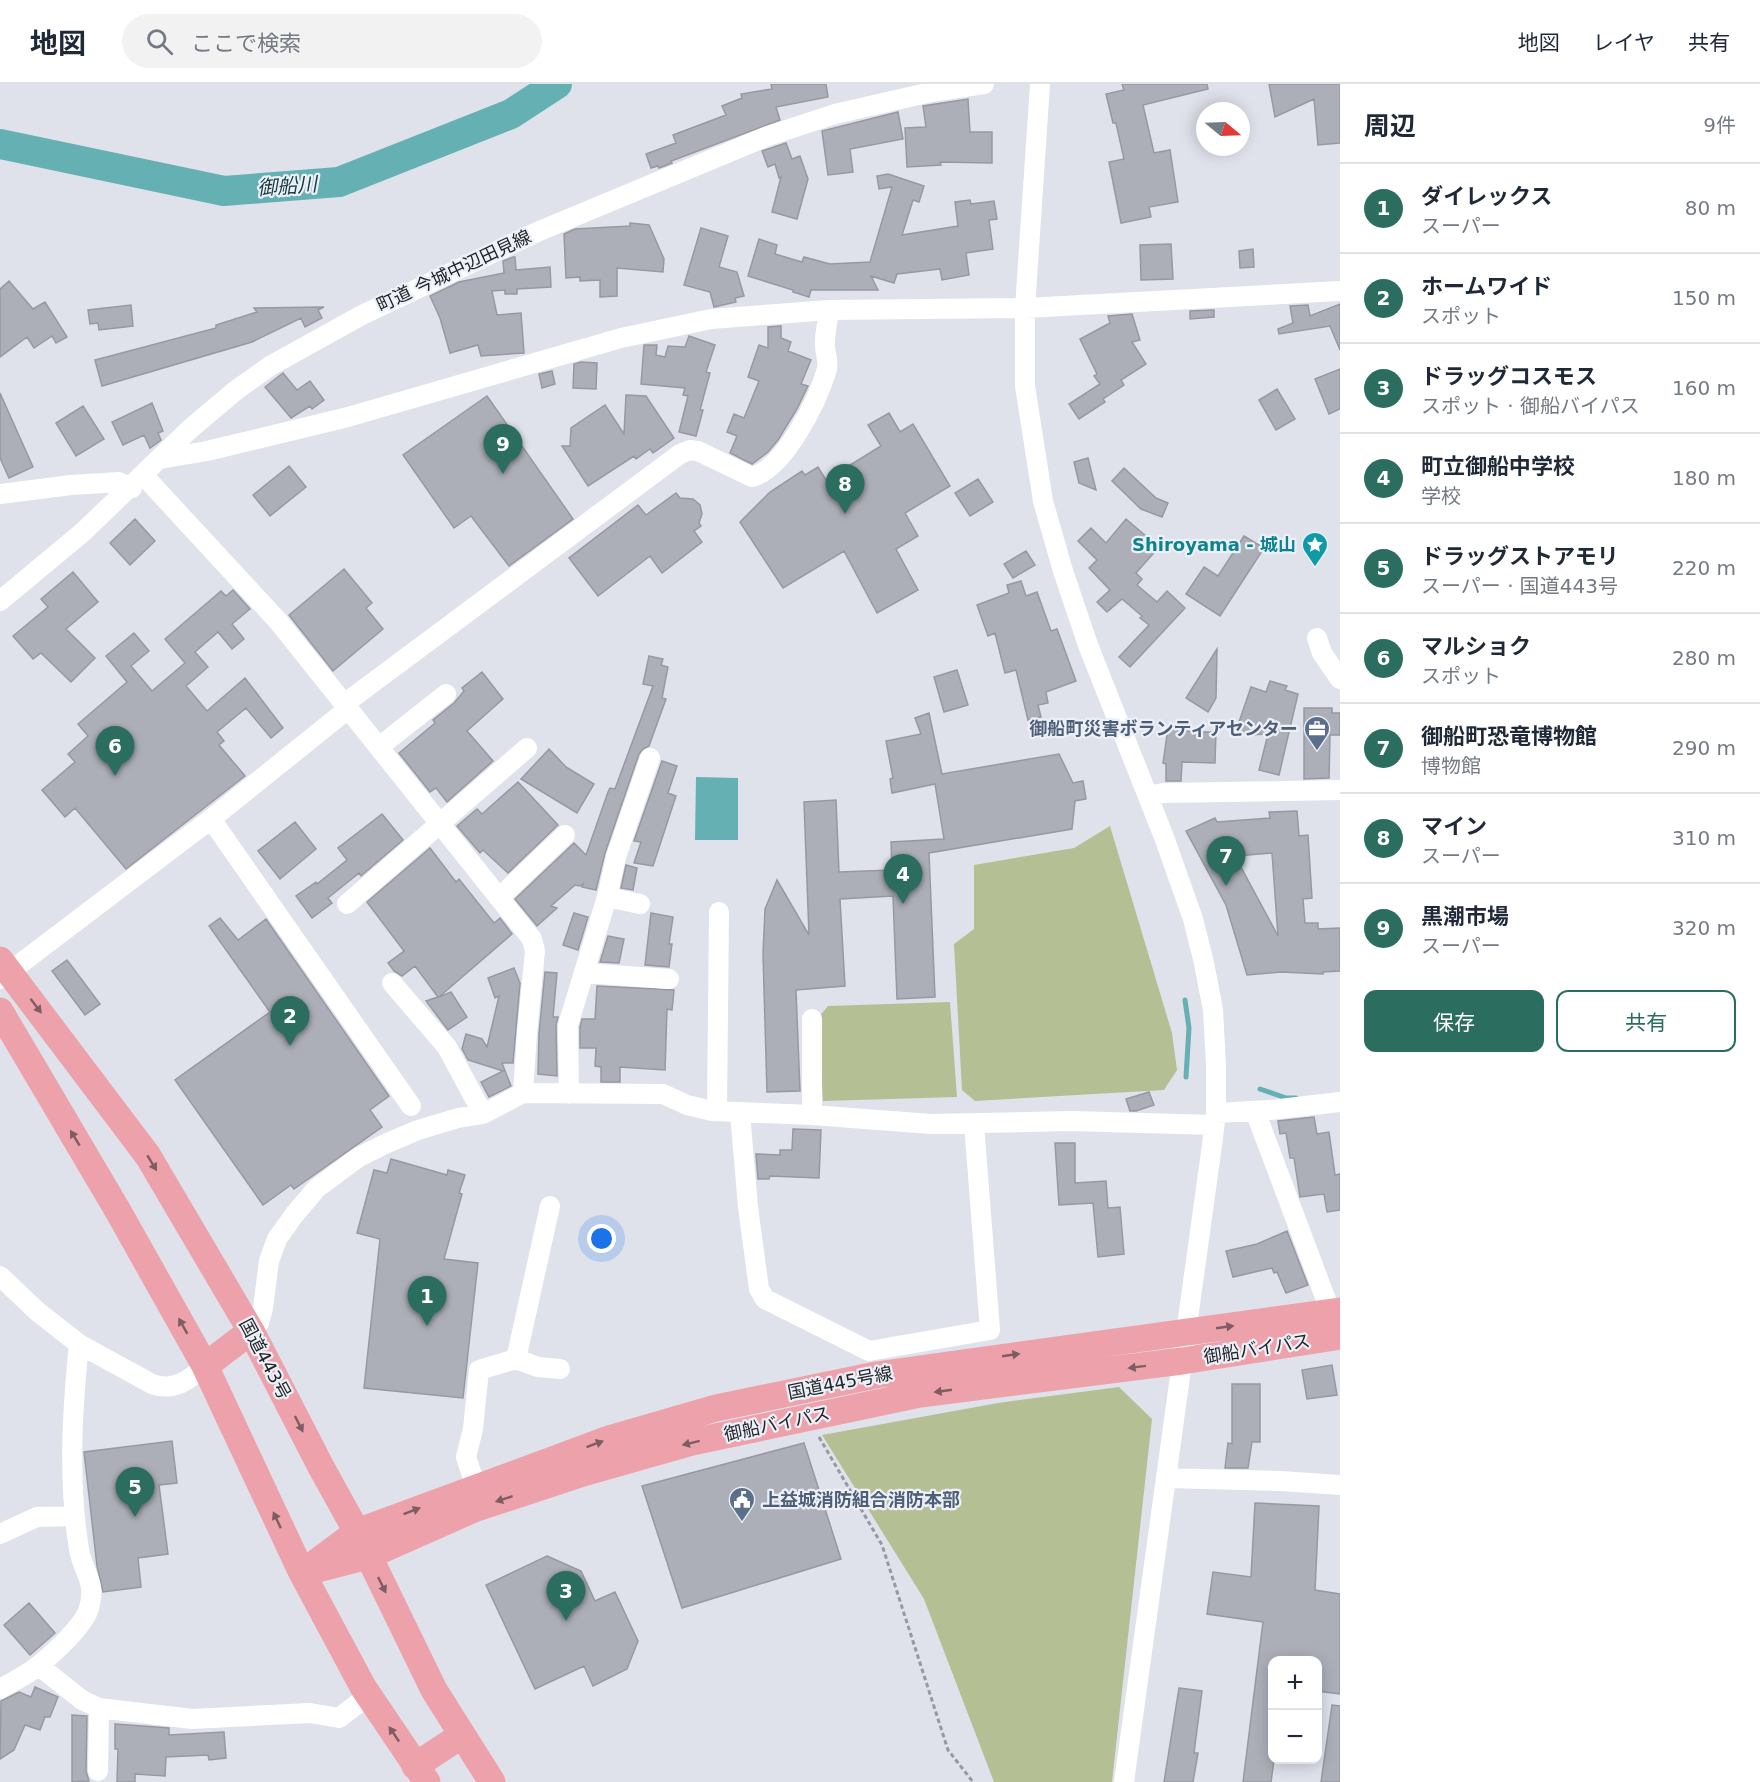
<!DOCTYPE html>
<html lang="ja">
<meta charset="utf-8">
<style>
:root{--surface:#fff;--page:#f2f2f3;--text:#1f2937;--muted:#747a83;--line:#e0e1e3;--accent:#2b6e5f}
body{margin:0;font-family:"DejaVu Sans","Noto Sans JP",sans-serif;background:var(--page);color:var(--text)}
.controls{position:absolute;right:18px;bottom:18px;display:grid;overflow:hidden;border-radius:12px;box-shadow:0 3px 15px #0003}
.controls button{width:54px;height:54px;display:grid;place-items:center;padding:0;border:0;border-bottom:2px solid var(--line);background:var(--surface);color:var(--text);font:30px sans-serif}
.compass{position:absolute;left:1196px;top:18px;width:54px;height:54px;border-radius:50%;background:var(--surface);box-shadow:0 3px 15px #0003;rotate:109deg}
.you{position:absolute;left:602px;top:1155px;width:21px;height:21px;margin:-15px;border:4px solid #fff;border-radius:50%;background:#1a73e8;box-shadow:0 0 0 9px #1a73e833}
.badge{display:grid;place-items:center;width:39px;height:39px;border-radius:50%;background:var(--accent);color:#fff;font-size:20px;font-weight:700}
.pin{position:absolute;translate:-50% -50px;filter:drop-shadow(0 2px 3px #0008)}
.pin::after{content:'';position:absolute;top:32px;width:21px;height:18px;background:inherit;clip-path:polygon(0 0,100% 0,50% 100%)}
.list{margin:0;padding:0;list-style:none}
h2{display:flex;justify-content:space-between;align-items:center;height:78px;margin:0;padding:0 24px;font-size:26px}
h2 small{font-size:20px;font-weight:400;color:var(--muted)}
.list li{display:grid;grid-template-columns:39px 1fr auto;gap:18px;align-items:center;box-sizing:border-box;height:90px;padding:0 24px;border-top:2px solid var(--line)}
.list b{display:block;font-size:22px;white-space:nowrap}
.list p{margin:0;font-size:20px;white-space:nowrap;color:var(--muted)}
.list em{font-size:20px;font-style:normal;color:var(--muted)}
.actions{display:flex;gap:12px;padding:18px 24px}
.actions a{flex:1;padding:14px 0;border:2px solid var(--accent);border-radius:12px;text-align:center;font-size:21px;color:var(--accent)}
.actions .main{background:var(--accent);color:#fff}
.icon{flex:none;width:33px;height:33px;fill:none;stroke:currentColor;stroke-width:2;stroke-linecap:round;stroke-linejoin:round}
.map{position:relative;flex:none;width:1340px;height:1698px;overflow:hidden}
header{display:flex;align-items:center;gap:36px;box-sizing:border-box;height:84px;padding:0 30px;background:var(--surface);border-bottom:2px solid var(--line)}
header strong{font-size:28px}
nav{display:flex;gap:33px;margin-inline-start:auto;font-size:21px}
.search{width:420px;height:54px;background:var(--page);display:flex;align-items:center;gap:15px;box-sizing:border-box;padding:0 21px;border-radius:33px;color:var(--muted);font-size:22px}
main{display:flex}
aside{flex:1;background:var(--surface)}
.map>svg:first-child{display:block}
</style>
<header>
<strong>地図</strong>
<div class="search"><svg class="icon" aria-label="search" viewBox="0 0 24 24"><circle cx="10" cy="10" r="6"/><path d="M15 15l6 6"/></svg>ここで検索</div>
<nav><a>地図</a><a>レイヤ</a><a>共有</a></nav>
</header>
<main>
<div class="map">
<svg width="1340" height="1698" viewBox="0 0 1340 1698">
<rect width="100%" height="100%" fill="#dfe2eb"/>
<path fill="#b5bf94" d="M1110,742L1172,949L1177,986L1164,1006L975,1017L962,1006L954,860L974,845V781L1074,764Z
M950,918L957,1013L823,1017L818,934L828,922Z
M1119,1303L1152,1335L1112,1698H994L924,1515L822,1351L998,1319Z"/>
<path fill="#64b0b2" d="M696,693L738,694V756H695Z"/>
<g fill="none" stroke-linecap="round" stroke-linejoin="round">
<path stroke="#64b0b2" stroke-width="5" d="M1185,916L1189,944L1186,993
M1260,1005L1286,1014H1296"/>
<path stroke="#64b0b2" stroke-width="30" d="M0,60L224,107L339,98L511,30L557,0"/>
</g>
<path fill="#acafb8" stroke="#9699a1" stroke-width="1.5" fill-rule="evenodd" d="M771,0H826L828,13L776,23L780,36L674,76L671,77L672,79L659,84L658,82L651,84L646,70L676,59L673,51L726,31L722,22L742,14L741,10L772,5Z
M1122,0H1207L1208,5L1143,21L1154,69L1170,66L1178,118L1149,123L1151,133L1121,139L1109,78L1124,75L1116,39H1113L1106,10L1124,6Z
M1269,0H1340V59L1318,61L1314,15L1275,33Z
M968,15L970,48H992V79L940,78L941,81L907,83L905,44L926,43L923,22Z
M898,28L903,55L850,65L853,88L828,91L822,47Z
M786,59L792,75L800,72L808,95L797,135L772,128L781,93L779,94L775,80L768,83L762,67Z
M888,90L924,102L919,118L913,116L902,151L958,142L955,118L970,116L971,120L994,117L997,135L989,136L993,165L966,169L969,191L942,196L940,185L897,190L894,199L871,192L878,206H811L809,213L793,208V206L748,192L759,155L777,161L775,170L802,178L804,173L830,180L870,178L892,103L879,105L877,92Z
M630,139L649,141L664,175L663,188L617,184V212L600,213V196L580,197V193L566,194L564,150L575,145L630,142Z
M701,144L728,152L719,183L737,188L744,212L735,214L736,218L714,223L710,208L684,201Z
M1171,160L1173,195L1141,196L1140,161Z
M1253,165L1254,183L1240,184L1239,167Z
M513,173H515L516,186L550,183L551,203L517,205V210H505V206L492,207L497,231L521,229L524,269L481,272L478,261L450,269L440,234L430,212L459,198L504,189L503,177Z
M9,197L33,225L45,218L67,253L56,259L52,252L34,264L27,253L0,273V205Z
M1340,220V266L1330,242L1279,250L1278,245L1293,239L1290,222L1308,221L1310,232Z
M131,221L133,242L99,246L98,239L90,240L88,226Z
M324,223L318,226L322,234L305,243L301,234L252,258L102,302L95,276L216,244V241L257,228L254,224Z
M1214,226V233L1190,235V227Z
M1132,230L1140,256L1132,258L1146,280L1121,296L1124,301L1103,315L1105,318L1079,335L1069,320L1100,300L1094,292L1097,290L1080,255L1110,239L1108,232Z
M781,242V254L791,258L788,267L811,276L801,300L808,302L797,325L778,356L768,368L752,380L730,369L737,352L727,348L734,330L744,334L759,297L748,293L759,261L768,264V243Z
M689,252L715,261L706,288L710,289L700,326H703L696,352L679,348L688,312L683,311L685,304L641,300L644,261H657L656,271L665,273L668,262L685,263Z
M581,278L597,279L596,305L573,304L574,280Z
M1340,285V325L1329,330L1315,295Z
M552,287L555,300L542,304L539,290Z
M283,289L297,306L310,297L324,316L312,325L310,322L291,334L265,303Z
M1277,305L1295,335L1276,346L1259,316Z
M0,309L33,383L9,394L0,374Z
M626,311L646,312L674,354L653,369L650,365L636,375L634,372L588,402L562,362H570L571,344L605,321L624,350Z
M487,312L573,435L509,482L471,432L454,444L403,371Z
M152,319L163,347L158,349L161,356L150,364L144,351L123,361L112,338Z
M83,322L104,355L76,372L56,339Z
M889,329L900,348L913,340L950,402L905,429L918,452L896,465L918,506L877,529L844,467L783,504L740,438L770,408L802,387L805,391L818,383L826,396L881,362L868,341Z
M1088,374L1096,406L1079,399L1074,378Z
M289,382L306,403L270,432L253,411Z
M1124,384L1156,414L1168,419L1162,433L1141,425L1112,397Z
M978,395L993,418L970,432L955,409Z
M676,409L680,414L693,415L700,421L702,430L699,439L701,442L694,447L702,458L662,489L650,472L598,512L569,474L638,421L646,431Z
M135,435L155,457L130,481L110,459Z
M1126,435L1159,463L1136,489L1142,495L1137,501L1157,518L1167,507L1185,524L1130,583L1119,573L1149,541L1140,534L1142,532L1122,515L1107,528L1097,518L1110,506L1089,484L1097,476L1078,457L1091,444L1106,459Z
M1244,452L1264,464L1220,532L1186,510L1204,483L1218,492Z
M1026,467L1035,481L1013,494L1004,480Z
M344,485L372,519L366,524L383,545L333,587L289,531Z
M73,488L98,518L66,545L95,574L71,598L41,569L33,575L13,552L48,523L41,515Z
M1021,497L1026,512L1037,508L1051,547L1057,545L1076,597L1046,608L1048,619L1038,621L1041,633L1028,636L1016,586L1005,589L995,549L988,552L977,521L1009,509L1007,501Z
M233,506L250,525L232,540L244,555L232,565L218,548L195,568L208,583L186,602L207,627L245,594L283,644L271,654L246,624L217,648L224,657L219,661L245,692L126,785L75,724L65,733L42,706L75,678L68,670L88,652L78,640L127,598L106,572L134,549L149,567L131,582L152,607L185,579L165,555L221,507L226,512Z
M1217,565L1216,614L1208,628L1186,614Z
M649,572L663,575L661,581L668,583L662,614L666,615L649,662L643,665L639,670L605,769L596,806L582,803L583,800L580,802L575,801L551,822L557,824L537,842L515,815L574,759L586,771L608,708L610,704L615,705L653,602L643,600Z
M957,586L968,621L944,628L934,593Z
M482,588L503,615L467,647L493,677L447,718L436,704L430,708L399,669L435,639L433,636L454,619L464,607L462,604Z
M1270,597L1287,602L1285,606L1298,610L1279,691L1259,686L1268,650L1248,651L1240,646L1239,638L1251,603L1266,608Z
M1304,624H1332V629H1340V651H1330L1329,694L1304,695Z
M929,629L942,690L1059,670L1073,699L1083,697L1086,715L1075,717L1072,745L929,769L935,913L897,915L893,812L840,815L845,902L796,906L800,1007L767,1008L763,870L765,825L777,796L809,851L804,718L836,716L839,788L892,786L891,758L944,755L935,700L892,709L890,695L893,694L886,657L921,650L915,634Z
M1168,644L1195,648H1216L1215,679L1182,678L1181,697H1166V680L1163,679Z
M549,665L566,683L594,700L577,729L521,695Z
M662,677L677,682L668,709L676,712L653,782L634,779L641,758L634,757Z
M518,698L558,741L508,789L483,766L480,769L457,742L477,725L482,730Z
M1297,727L1299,752L1308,751L1312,814L1303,815L1305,839H1318V845L1340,844V887L1323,888V890L1281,888L1247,891L1226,821L1186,747L1215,734L1217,738L1270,734L1269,728ZM1272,769L1278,852L1235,772Z
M382,730L403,756L361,792L359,789L328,814L332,819L312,834L296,812L316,798L317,800L347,776L338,764Z
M295,738L316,765L280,795L258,767Z
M430,764L456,798L459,795L494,839L500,834L512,850L439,913L451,908L467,933L448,946L426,917L438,913L415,882L402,892L394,887L388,879L404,867L367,818Z
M626,781L637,784L633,806L621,804Z
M574,829L588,833L578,866L563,861Z
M651,829L673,833L669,860H672L669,883L645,881Z
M220,834L238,856L266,835L389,1012L370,1026L382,1043L294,1105L291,1101L263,1121L175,996L270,928L209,842Z
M608,852L624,855L619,879L600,878Z
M67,876L100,920L85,931L52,887Z
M514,884L520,899L513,979H502L511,1002L489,1013L481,998L503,987L468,976L462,965L466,950L482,955L487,963L499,912L495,914L488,894Z
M545,888L557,889L553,933H558L556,941L557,992L538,990L539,950Z
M597,902L674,906L672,926L667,925L665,986L620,983V998H601V983L595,982L596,964H580V943L582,935H595Z
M1149,1008L1154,1021L1136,1027H1130L1126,1015Z
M1314,1033L1317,1050L1329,1048L1335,1091L1340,1090V1126L1327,1128L1324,1110L1300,1113L1294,1074H1290L1286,1049L1280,1050L1278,1037Z
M793,1045L821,1046L819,1094L770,1092L769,1095H758L756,1070L780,1071V1066H792Z
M1055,1059H1075V1099L1106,1097L1108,1124L1120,1123L1124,1170L1098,1173L1093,1119L1059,1121Z
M391,1075L447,1091L448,1086L465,1091L459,1109L462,1110L444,1175L478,1179L463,1314L364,1304L380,1155L357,1149L374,1086L387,1089Z
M1287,1147L1308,1201L1286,1209L1277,1188L1274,1189L1272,1184L1233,1193L1226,1167L1257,1160Z
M1332,1281L1337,1311L1307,1315L1302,1286Z
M1232,1300H1260V1358H1252L1248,1384H1225L1228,1359L1232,1360Z
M172,1357L177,1399L159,1401L168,1470L138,1474L141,1503L103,1508L97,1482L84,1368Z
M804,1359L841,1475L682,1524L642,1402Z
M1255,1419L1319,1422L1315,1506L1340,1510V1610L1317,1607V1576H1272V1676H1274L1271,1698H1243L1263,1538L1207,1530L1213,1488L1251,1493Z
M547,1472L581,1487L595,1517L615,1508L638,1557L627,1585L593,1602L584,1582L535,1605L486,1501Z
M29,1519L55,1549L30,1571L4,1541Z
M35,1603L58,1613L50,1633H45L40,1646L25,1641L14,1666L0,1675L1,1617L19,1608L31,1613Z
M1179,1604L1202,1607L1194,1669H1198L1193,1698H1164Z
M1332,1621L1340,1622V1698H1321Z
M72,1631L87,1632L86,1687L89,1697L72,1698Z
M115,1640L169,1644V1651L224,1648L226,1674L209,1676L208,1671L166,1673L165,1692L135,1690V1698H117L118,1665H115Z"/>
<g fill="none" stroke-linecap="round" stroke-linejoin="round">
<path stroke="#9799a0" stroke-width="3" stroke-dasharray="4.5 3" stroke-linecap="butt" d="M819,1353L882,1461L948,1666L973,1698"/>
<path stroke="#fff" stroke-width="20" d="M1040,0L1025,224V302L1043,417L1063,487L1088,561L1164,753L1193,835L1204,879L1213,926L1216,981V1029L1212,1061L1124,1698
M160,375L207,367L348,333L621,254L711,235L829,226L1025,224L1340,207
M144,392L278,537L532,855L535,867L527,949L523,1009
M0,410L71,401L119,398L132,404
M0,517L83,448L190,345L235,307L270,282L362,231L537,148L768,52L835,30L931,8L984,0
M1317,554L1322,569L1340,595
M344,620L680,370L690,366L698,367L752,393C785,384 818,316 827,285C829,277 824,267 825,258C825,247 828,237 829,226
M379,663L446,610
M1148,712L1163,709L1340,706
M211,735L411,1022
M500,813L565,751
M607,813L640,820
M347,820L527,664
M584,889L669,895
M0,895L211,735L348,625
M392,899L447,963L483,1030
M812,935V1031
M569,1010L568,941L607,813L616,773L650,674
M717,1027L719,828
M1255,1027L1331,1229
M740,1029L748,1123L759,1205L765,1215L869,1267L990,1246L974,1040
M1216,1029L1270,1026L1340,1018
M0,1192L38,1228L79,1260L152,1300C174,1308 189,1296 205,1282
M251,1247L259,1239L263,1224L269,1177L277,1155L294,1131L317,1104L359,1073L385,1060L418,1046L458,1034L483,1030L523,1009L663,1010L687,1021L712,1027L812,1031L931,1040L1071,1037L1214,1041
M516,1275L538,1283L560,1285
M1166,1394L1281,1397L1340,1401
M476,1403L466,1373L473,1345L479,1286L516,1275L550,1122
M0,1450L37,1433L75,1432
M39,1582L82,1616L99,1624L192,1635L310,1629L339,1634L369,1611
M0,1605C13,1597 28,1591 39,1581C53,1570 82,1543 88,1527C98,1498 83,1490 79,1465C68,1397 72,1328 79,1260
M98,1687L99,1624"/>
<path stroke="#eda2ab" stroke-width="27" d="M0,876L148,1072L251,1247L321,1383L357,1448L434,1606L492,1698
M0,927L118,1127L205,1282L302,1489L363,1603L427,1698
M205,1282L251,1247
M314,1486L368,1472L474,1425L583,1389L692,1358L920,1310L1182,1277L1340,1252
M302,1489L357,1448L609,1355L716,1324L876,1291L1340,1227
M415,1682L462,1651"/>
</g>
<defs><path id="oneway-solid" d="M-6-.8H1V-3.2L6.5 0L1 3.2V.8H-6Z" transform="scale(1.5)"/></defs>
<g fill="#7e5d62">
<use href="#oneway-solid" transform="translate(36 922) rotate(53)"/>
<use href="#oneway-solid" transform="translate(75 1054) rotate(-121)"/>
<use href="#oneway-solid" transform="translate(152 1079) rotate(59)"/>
<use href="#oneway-solid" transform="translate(183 1242) rotate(-119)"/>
<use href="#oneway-solid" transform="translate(1225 1243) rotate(-8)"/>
<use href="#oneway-solid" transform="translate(1011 1271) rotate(-8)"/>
<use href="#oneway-solid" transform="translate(1137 1283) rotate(173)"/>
<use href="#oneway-solid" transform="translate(943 1307) rotate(172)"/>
<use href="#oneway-solid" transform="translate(299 1340) rotate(63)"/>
<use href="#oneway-solid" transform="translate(691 1359) rotate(166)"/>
<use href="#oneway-solid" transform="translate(595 1360) rotate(-20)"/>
<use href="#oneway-solid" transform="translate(504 1415) rotate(162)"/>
<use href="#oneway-solid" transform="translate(412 1427) rotate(-21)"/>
<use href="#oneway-solid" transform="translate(277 1436) rotate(-115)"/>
<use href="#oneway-solid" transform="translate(382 1501) rotate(64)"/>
<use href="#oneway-solid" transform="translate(394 1650) rotate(-124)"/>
</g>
<defs>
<symbol id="sight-pin" viewBox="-11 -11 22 30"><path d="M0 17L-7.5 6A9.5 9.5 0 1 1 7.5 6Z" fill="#0f9aa8" stroke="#ecf0f9"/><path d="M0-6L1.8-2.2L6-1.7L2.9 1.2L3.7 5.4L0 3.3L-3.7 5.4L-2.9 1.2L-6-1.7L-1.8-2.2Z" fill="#fff"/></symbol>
<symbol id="office-pin" viewBox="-11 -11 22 30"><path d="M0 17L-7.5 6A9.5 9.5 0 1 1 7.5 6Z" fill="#5c6f8a" stroke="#ecf0f9"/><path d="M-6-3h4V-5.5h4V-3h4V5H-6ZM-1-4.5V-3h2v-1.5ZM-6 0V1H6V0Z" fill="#fff"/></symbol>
<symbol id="civic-pin" viewBox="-11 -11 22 30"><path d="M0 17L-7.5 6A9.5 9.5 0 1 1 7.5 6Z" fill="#5c6f8a" stroke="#ecf0f9"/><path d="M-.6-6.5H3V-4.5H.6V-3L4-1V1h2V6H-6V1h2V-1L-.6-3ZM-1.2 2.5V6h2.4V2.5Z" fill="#fff"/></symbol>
</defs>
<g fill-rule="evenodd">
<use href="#sight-pin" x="1300" y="446" width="30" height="40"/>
<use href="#office-pin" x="1302" y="630" width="30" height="40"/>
<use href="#civic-pin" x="727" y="1401" width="30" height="40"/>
</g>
<g text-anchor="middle" stroke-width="4.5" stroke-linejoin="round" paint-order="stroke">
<g font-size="18" fill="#232427" stroke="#ecf0f9">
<text transform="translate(454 187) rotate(-25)" y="6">町道 今城中辺田見線</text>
<text transform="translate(1257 1265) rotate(-9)" y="6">御船バイパス</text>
<text transform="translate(265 1275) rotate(62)" y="6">国道443号</text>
<text transform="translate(840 1299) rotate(-11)" y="6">国道445号線</text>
<text transform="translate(777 1340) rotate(-12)" y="6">御船バイパス</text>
</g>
<g font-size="18" font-weight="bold" fill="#0d838f" stroke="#ecf0f9" text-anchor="end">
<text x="1296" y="467">Shiroyama - 城山</text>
</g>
<g font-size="18" font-weight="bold" fill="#4e5e75" stroke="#ecf0f9" text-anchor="end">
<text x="1298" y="651">御船町災害ボランティアセンター</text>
<text x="762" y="1422" text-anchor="start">上益城消防組合消防本部</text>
</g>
<g font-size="20" font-style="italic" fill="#163b3c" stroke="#ecf0f9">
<text transform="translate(287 102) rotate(-4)" y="7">御船川</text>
</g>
</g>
</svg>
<div class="controls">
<button>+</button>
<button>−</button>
</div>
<svg class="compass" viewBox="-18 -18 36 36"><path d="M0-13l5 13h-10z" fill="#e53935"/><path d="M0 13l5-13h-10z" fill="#747a83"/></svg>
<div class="you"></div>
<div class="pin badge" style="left:427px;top:1242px">1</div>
<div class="pin badge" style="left:290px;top:962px">2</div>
<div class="pin badge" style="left:566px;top:1537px">3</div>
<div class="pin badge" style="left:903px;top:820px">4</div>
<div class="pin badge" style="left:135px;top:1433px">5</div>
<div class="pin badge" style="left:115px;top:692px">6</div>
<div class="pin badge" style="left:1226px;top:802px">7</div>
<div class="pin badge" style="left:845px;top:430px">8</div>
<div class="pin badge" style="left:503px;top:390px">9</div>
</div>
<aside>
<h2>周辺<small>9件</small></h2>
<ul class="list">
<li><span class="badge">1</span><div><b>ダイレックス</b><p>スーパー</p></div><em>80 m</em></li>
<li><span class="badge">2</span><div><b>ホームワイド</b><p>スポット</p></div><em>150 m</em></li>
<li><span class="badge">3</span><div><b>ドラッグコスモス</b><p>スポット · 御船バイパス</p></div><em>160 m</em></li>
<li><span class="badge">4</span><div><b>町立御船中学校</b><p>学校</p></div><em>180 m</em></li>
<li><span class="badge">5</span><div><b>ドラッグストアモリ</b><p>スーパー · 国道443号</p></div><em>220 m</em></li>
<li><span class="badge">6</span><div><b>マルショク</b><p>スポット</p></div><em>280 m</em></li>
<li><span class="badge">7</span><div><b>御船町恐竜博物館</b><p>博物館</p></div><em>290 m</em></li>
<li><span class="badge">8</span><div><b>マイン</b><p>スーパー</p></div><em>310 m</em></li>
<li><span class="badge">9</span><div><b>黒潮市場</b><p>スーパー</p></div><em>320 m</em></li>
</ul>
<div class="actions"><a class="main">保存</a><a>共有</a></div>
</aside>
</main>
